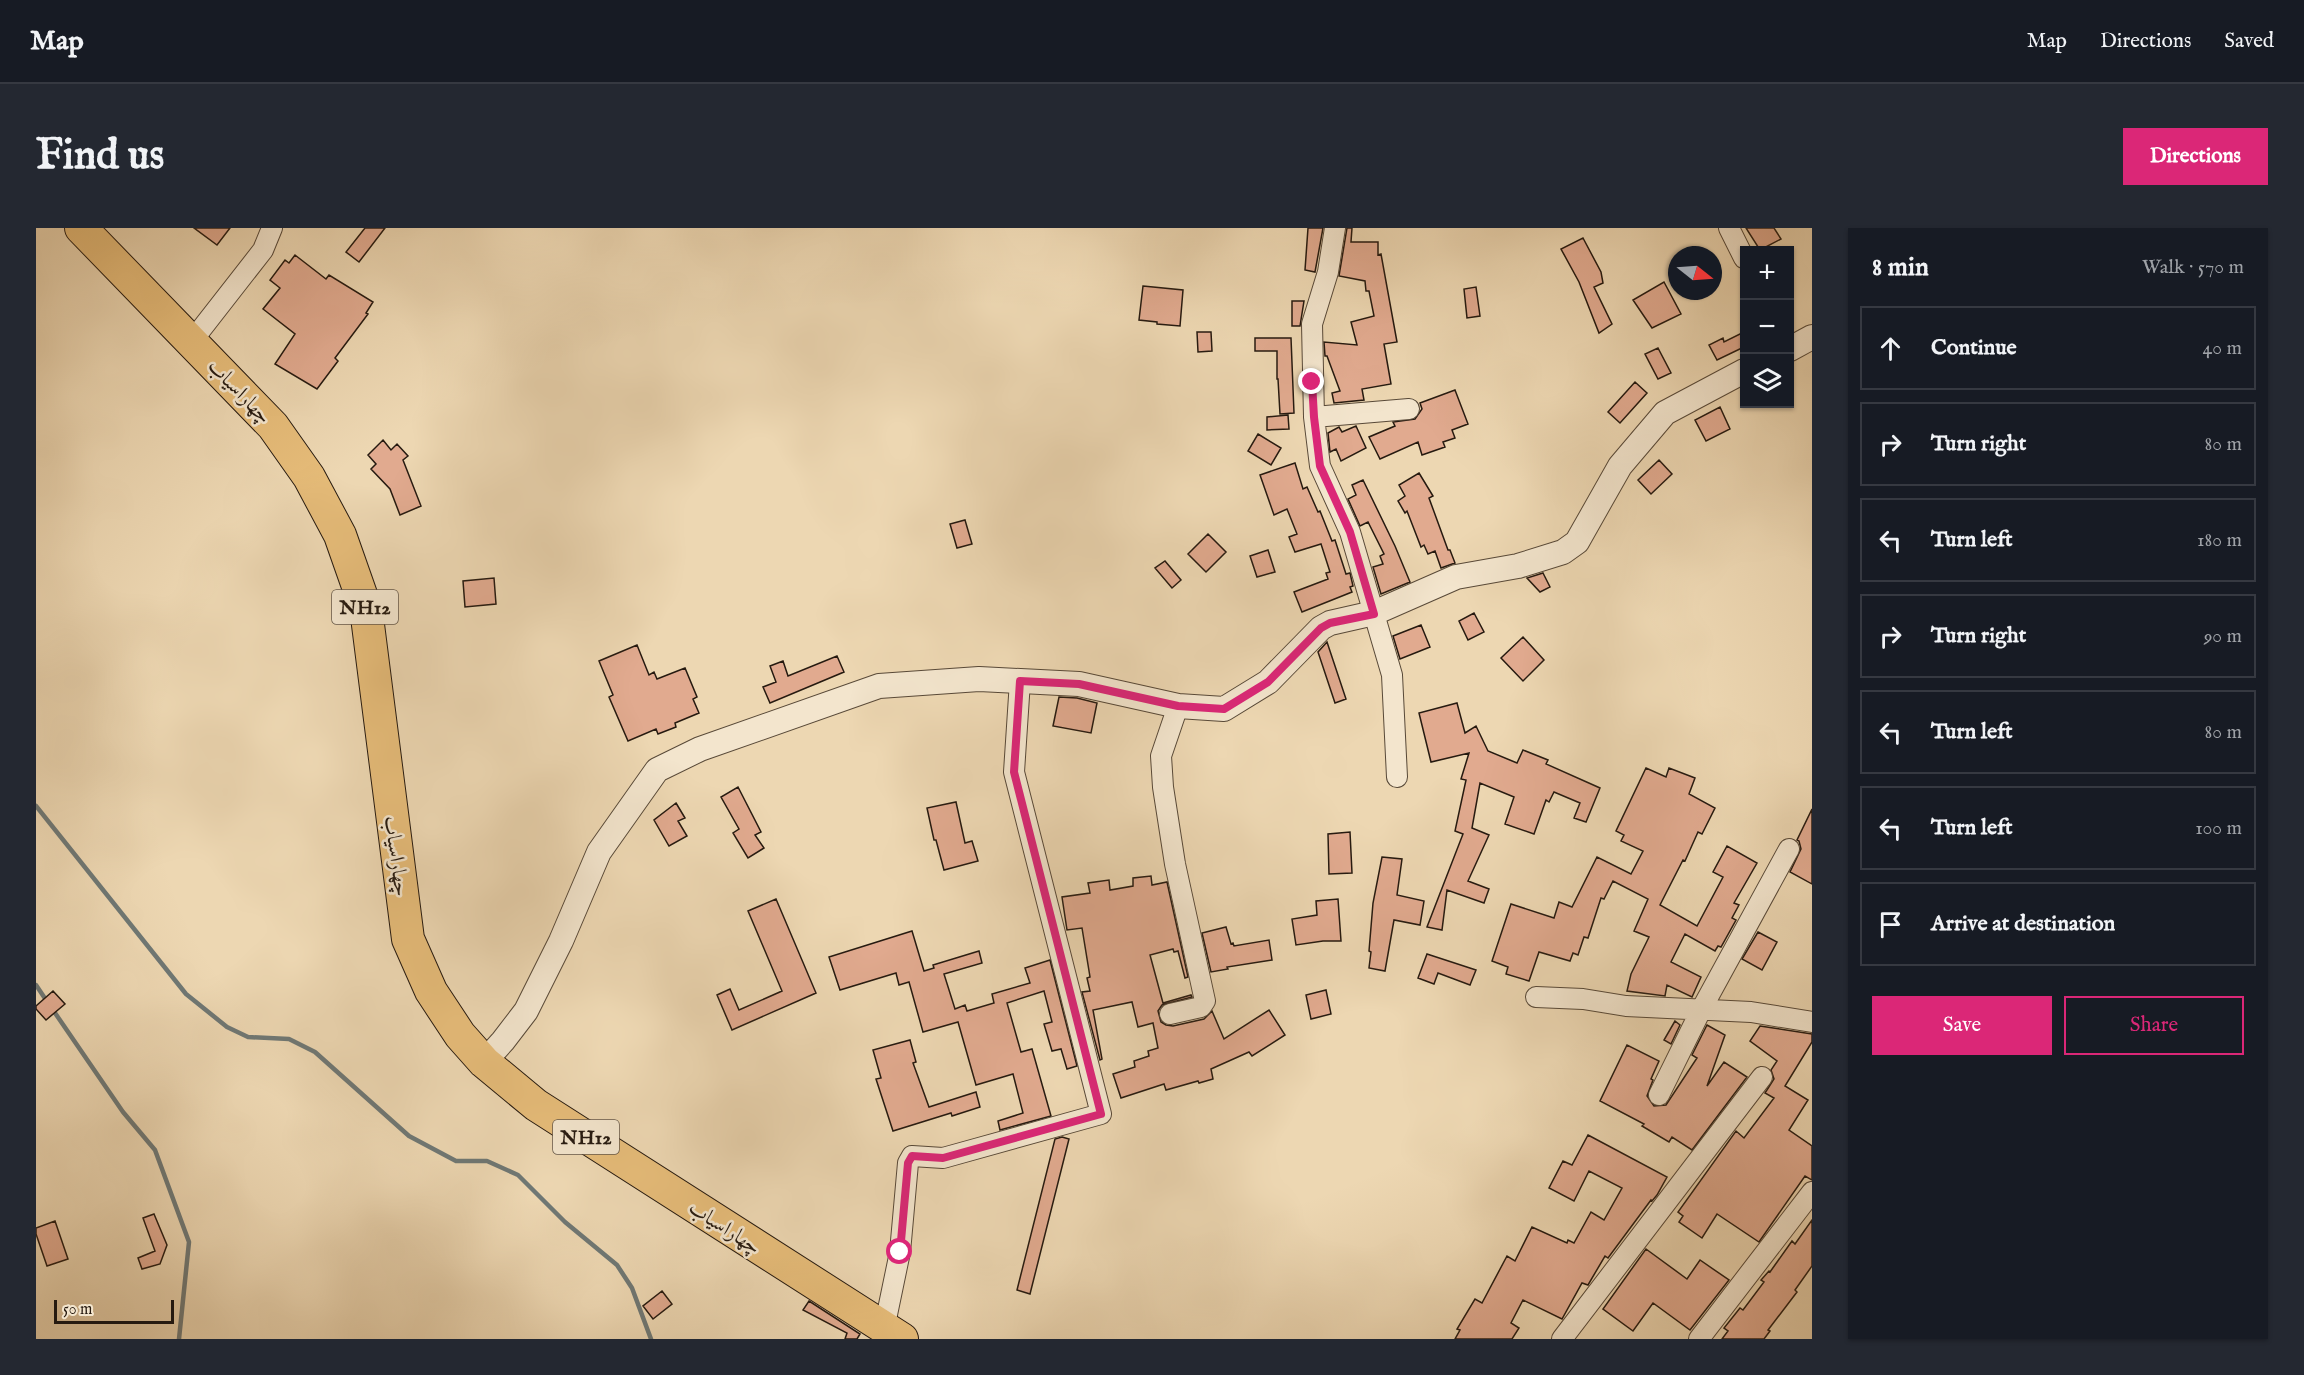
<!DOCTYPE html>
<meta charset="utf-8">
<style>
:root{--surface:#171b24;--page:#242831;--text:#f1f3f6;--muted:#9ea1a6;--line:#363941;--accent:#db2777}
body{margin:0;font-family:"IM FELL English",Amiri,serif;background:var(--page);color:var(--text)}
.controls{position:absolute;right:18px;top:18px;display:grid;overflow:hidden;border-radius:0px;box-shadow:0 2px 4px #0004}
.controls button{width:54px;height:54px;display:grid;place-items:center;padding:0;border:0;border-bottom:2px solid var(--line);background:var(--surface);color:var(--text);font:30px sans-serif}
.compass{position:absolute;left:1632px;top:18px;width:54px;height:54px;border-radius:50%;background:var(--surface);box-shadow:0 2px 4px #0004;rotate:107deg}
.scale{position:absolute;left:18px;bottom:15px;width:120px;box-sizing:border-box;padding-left:6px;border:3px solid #261a10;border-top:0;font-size:16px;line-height:21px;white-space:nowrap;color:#261a10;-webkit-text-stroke:4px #f3e5cd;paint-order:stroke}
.stop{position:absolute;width:18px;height:18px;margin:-14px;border:4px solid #db2777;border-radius:50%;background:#fff}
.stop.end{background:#db2777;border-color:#fff;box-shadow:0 2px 6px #0008}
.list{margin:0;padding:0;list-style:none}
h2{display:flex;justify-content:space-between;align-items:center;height:78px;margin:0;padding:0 24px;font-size:26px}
h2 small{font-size:20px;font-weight:400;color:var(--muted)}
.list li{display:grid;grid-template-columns:39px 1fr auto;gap:18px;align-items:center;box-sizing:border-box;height:84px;margin:0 12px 12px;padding:0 12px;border:2px solid var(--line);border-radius:0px}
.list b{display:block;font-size:22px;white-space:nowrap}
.list em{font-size:20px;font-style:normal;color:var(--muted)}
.actions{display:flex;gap:12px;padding:18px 24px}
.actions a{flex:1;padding:14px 0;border:2px solid var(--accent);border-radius:0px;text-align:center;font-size:21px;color:var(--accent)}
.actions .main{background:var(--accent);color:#fff}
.icon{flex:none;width:33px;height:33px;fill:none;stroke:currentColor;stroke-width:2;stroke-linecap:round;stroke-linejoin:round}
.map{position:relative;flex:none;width:1776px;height:1111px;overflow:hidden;border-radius:0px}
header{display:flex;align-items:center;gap:36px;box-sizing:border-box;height:84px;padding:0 30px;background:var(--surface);border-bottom:2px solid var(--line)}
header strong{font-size:28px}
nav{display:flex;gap:33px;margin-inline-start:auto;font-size:21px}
.intro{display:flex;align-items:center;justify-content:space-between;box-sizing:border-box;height:144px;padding:0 36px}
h1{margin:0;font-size:42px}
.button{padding:15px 27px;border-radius:0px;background:var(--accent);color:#fff;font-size:21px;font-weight:700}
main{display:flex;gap:36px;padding:0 36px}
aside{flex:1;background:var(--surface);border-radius:0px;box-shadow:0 2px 4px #0004}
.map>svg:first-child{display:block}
</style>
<header>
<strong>Map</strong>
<nav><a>Map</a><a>Directions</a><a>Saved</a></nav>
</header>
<div class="intro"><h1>Find us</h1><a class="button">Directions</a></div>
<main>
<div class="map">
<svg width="1776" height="1111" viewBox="0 0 1776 1111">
<rect width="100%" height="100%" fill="#edd7b2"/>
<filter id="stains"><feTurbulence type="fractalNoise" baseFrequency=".00333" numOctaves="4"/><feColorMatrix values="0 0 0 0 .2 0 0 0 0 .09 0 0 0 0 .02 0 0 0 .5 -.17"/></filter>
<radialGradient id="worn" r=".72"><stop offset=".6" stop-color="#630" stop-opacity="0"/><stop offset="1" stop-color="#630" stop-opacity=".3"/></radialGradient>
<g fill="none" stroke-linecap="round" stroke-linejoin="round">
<path stroke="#6f7875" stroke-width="4.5" d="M0,578L150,766L191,799L212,809L253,811L279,824L373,908L420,933H451L482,947L529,994L581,1037L596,1060L615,1111
M0,757L12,775
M17,782L87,884L119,922L153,1014L143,1111"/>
</g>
<path fill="#e1aa8f" stroke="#261a10" stroke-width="1.5" d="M158,0H194L181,17Z
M329,0H349L323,34L310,24Z
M1272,0H1287L1279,44L1269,42Z
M1311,0H1316L1315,14H1342V27L1345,26L1361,114L1348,116L1355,156L1326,161L1328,172L1298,175L1296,165L1304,163L1291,128H1289L1288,114L1321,117L1315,94L1338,88L1333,63H1330L1329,53L1303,48Z
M1710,0H1738L1745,11L1724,22Z
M1547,10L1565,44L1567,55L1558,59L1576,96L1563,105L1543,54L1525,21Z
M259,27L290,51L293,47L337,74L330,85L332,86L299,130L302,133L281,161L239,136L259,106L227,81L244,60L234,52L249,32L253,35Z
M1628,54L1645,86L1616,100L1597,72Z
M1107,58L1147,62L1144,98L1121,96V94L1103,92Z
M1440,59L1444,88L1431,90L1428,61Z
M1256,73H1268L1264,98H1256Z
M1161,104H1175L1176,123L1162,124Z
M1708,104V119L1681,132L1673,117L1687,110L1688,114Z
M1219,110H1255L1258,185L1244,186L1242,151H1241V123H1219Z
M1622,120L1635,145L1622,151L1609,126Z
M1599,154L1611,165L1584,195L1572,184Z
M1419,162L1432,196L1416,202L1419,210L1407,214L1409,219L1386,227L1382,214L1344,231L1333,209L1359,198L1357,194L1379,191L1386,181L1384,175Z
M1684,179L1694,201L1670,213L1659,192Z
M1252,187L1253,201L1231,202V189Z
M1320,198L1330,220L1305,233L1300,221L1294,224L1292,205L1303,199L1306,204Z
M1222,206L1245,220L1235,237L1212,223Z
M347,212L355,222L361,216L372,228L367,232L385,278L364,287L354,261L335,241L340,236L332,227Z
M1623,232L1636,246L1615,266L1602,252Z
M1259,235L1267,261L1271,259L1282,284L1284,283L1296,313L1299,312L1310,346L1314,345L1317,358L1314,359L1316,364L1266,384L1258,364L1292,351L1290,345L1294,344L1285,316L1259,324L1253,309L1261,306L1251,281L1238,287L1224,247Z
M1383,245L1397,268L1393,270L1412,322H1414L1419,335L1405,340L1399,323L1392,326L1388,317L1385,319L1371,283L1369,285L1362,273L1369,268L1363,257Z
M1327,252L1359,318L1374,354L1345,366L1337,339L1347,336L1344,328L1348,326L1332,294L1324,298L1312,271L1320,267L1316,257Z
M929,292L936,316L921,320L914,296Z
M1172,306L1190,324L1170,344L1152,326Z
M1232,322L1239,344L1221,349L1214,328Z
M1129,333L1145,352L1136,360L1119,340Z
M1507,345L1514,359L1504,364L1491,350Z
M458,350L460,376L429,379L427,353Z
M1438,385L1448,404L1432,412L1423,393Z
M1385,397L1394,419L1364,431L1357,408Z
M1487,409L1508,432L1487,453L1465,430Z
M1291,414L1310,471L1299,475L1282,424Z
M601,417L613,447L618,444L621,451L649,440L661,469L657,471L663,485L639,495L640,499L622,506L620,501L592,513L573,469L577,467L563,433Z
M801,428L808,444L734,475L727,459L740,454L734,438L747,433L752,448Z
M1023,469L1041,470L1061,475L1055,505L1017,498Z
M1421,475L1429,505L1440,498L1452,523L1481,535L1487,522L1512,532L1510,536L1564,560L1550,594L1538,590L1544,575L1518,564L1513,574L1510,572L1498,606L1469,596L1478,569L1444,555L1436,600L1453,607L1432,653L1453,661L1448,675L1411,662L1406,702L1391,699L1427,606L1419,603L1430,552L1425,551L1433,525L1395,534L1383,485Z
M1610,540L1630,549L1633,540L1659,550L1653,566L1679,580L1666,606L1662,604L1649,633L1647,632L1624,677L1661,698L1687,649L1677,644L1691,618L1721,635L1698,675L1703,677L1696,690L1700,692L1685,719L1682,718L1679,723L1649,706L1635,734L1665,749L1656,769L1631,757L1629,768L1591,763L1595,746L1613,709L1598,703L1612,671L1577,653L1568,671L1565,670L1552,710L1548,709L1542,727L1537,725L1534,733L1503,724L1493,753L1470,746L1472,739L1456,733L1475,676L1518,690L1523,674L1536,679L1561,629L1595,646L1607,623L1585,613L1588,607L1580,603Z
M702,559L725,604L719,607L728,620L712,630L697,605L703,601L685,569Z
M920,574L929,615L936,613L942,633L908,642L900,612H898L891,580Z
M640,575L649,590L642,593L651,608L633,618L618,592Z
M1776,581V656L1754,644L1765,621L1763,613L1761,612Z
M1314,604L1316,645L1293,646L1292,606Z
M1346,629L1366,631L1361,667L1388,673L1384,697L1358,692L1349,743L1333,740L1335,724L1333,723L1337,675Z
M1115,648L1116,657L1131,654L1152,749L1149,750L1142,723L1138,724L1137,721L1114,727L1127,775L1155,767L1156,769L1126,777L1122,783L1125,794L1130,797L1137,798L1168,791L1176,783L1188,811L1233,782L1249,807L1216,828L1213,824L1175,841L1177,851L1163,855L1162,853L1130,862L1128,856L1085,870L1077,846L1099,839L1098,833L1113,828L1112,823L1122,820L1117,795L1102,799L1096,774L1057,782L1066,831L1064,832L1046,764L1054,763L1051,750L1054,749L1046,700L1031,702L1026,669L1054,665L1052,655L1073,652L1074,662L1097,658V650Z
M740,671L780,765L696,802L681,767L694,761L703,782L746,763L712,683Z
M1302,671L1305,713H1287L1260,717L1256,691L1281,687L1280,673Z
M1190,699L1195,716L1197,715L1198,718L1233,712L1236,732L1191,739L1192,741L1175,744L1166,705Z
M876,703L888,743L898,740L897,737L943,723L946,735L908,746L919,781L929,777L931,783L958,775L956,766L994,755L989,740L1014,732L1041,838L1031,841L1025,821L1016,823L1008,796L1016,794L1008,763L971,775L985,824L996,821L1015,888L964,902L962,893L987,885L977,846L940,857L922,794L887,804L873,754L863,757L860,745L804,762L793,729Z
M1722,704L1741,714L1726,742L1706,731Z
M1391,726L1440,742L1434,757L1402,745L1398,756L1382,750Z
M1290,762L1295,786L1275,791L1270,767Z
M17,763L29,776L10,792L0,781V778Z
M1639,793L1644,797L1635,816L1628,812Z
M1671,797L1689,807L1671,858L1688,834L1711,849L1656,922L1636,909L1633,914L1606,898L1608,896L1564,873L1591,817L1623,833L1615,851L1617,852L1611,868L1618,878L1630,877L1661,830L1656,827Z
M1724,798L1776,806V814L1749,858L1772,872L1753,902L1776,918V952L1769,948L1723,1014L1681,986L1666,1010L1643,994L1647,988L1642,984L1700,903L1708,910L1738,870L1729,865L1738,851L1735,842L1741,833L1714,813Z
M874,812L880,834L877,835L893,879L940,864L944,879L916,888L915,885L857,903L840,851L845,850L837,822Z
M1552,907L1631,949L1621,967L1616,973L1615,972L1572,1030L1569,1028L1552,1057L1546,1055L1526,1091L1487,1072L1475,1095L1483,1100L1476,1111H1419L1424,1102L1421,1101L1439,1071L1446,1075L1471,1028L1479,1033L1496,999L1531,1015L1532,1012L1538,1015L1555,984L1568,992L1586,960L1553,943L1538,973L1513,960L1527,933L1536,937Z
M1026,909L1033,911L994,1066L981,1062L1019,911Z
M118,986L131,1017L124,1036L106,1041L102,1030L119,1023L107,990Z
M1776,992V1038L1759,1062L1761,1064L1732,1102L1734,1103L1728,1111H1686L1692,1103L1688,1100L1704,1080L1707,1082L1728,1054L1725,1052L1733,1043L1734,1044L1756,1013L1759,1016Z
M19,993L32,1031L11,1038L0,1006V1000Z
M1610,1021L1651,1051L1664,1032L1693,1052L1654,1102L1617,1075L1597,1103L1567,1081Z
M626,1063L636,1076L617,1091L607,1078Z
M773,1073L824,1106L821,1111H809L811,1105L767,1082Z"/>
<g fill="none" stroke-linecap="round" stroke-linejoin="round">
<defs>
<path id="minor" d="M1299,0L1292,44L1276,96L1278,189L1284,238L1314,304L1356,447L1361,549
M1693,0L1708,30
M156,113L227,22L236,0
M1278,189L1373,181
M1500,769L1547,771L1590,778L1715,784L1776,794
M1134,786L1165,779L1169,773L1139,636L1127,559L1125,528L1142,478
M1623,867L1665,782L1753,621
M848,1101L864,1024L872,935L876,928L907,930L1065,886L978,544L984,453
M1526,1111L1726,849
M1663,1111L1776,964"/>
<path id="tertiary" d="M1754,121L1776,109
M448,834L467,813L490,783L525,713L563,624L621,542L664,521L843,458L943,451L1043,456L1142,478L1188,481L1232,454L1285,400L1294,395L1338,385L1420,349L1482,338L1527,324L1541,314L1584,238L1629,185L1708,143"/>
<path id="trunk" d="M45,0L237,198L273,249L304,307L330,381L372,711L395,763L424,807L448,834L500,877L866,1111"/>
</defs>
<use href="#minor" stroke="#584938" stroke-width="22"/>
<use href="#tertiary" stroke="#584938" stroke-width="26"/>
<use href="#trunk" stroke="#261a10" stroke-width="34"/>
<use href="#minor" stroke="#f3e5cd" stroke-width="20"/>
<use href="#tertiary" stroke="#f3e5cd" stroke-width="24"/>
<use href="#trunk" stroke="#e6bc79" stroke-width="32"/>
</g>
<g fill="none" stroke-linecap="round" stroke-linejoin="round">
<path stroke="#db2777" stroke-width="8" d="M864,1024L872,935L876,928L907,930L1065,886L978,544L984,453L1043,456L1142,478L1188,481L1232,454L1285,400L1294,395L1338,386L1314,304L1284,238L1278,189L1276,154"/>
</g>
<g text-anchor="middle" stroke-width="5" stroke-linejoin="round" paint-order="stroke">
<g fill="#f3e5cd" stroke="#645749" stroke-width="1.5">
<rect x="296" y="362" width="66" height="34" rx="4.5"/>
<rect x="517" y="892" width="66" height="34" rx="4.5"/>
</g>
<g font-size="20" font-weight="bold" fill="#261a10">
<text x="329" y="386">NH12</text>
<text x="550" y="916">NH12</text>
</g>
<g font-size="21" fill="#261a10" stroke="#f3e5cd">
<text transform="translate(204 163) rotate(46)" y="7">چهاراسیاب</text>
<text transform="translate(361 628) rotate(82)" y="7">چهاراسیاب</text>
<text transform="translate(689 999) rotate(33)" y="7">چهاراسیاب</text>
</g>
</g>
<rect width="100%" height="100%" filter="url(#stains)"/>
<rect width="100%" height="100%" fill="url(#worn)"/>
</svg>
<div class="controls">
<button>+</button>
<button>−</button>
<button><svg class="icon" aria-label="layers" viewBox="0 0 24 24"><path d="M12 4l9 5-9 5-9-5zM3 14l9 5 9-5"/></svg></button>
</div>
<svg class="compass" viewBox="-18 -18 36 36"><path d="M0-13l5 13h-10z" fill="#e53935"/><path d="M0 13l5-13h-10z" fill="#9ea1a6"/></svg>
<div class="scale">50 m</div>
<div class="stop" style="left:864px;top:1024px"></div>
<div class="stop end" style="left:1276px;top:154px"></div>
</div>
<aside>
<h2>8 min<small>Walk · 570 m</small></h2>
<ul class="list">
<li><svg class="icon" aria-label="ahead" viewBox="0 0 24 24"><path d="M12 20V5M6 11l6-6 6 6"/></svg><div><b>Continue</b></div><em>40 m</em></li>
<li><svg class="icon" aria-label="right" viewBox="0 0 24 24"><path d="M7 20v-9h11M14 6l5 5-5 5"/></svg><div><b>Turn right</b></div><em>80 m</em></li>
<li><svg class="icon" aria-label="left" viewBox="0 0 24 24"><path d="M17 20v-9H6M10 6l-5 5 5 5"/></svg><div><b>Turn left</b></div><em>180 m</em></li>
<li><svg class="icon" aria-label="right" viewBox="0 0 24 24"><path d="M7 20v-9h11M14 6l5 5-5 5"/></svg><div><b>Turn right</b></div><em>90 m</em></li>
<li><svg class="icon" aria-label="left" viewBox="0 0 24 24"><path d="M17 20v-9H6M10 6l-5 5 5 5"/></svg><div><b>Turn left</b></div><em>80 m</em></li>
<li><svg class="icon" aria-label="left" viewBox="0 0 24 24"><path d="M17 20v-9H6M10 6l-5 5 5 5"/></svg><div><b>Turn left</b></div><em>100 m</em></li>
<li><svg class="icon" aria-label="arrive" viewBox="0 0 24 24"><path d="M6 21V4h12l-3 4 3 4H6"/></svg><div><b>Arrive at destination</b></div></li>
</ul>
<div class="actions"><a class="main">Save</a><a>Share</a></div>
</aside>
</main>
